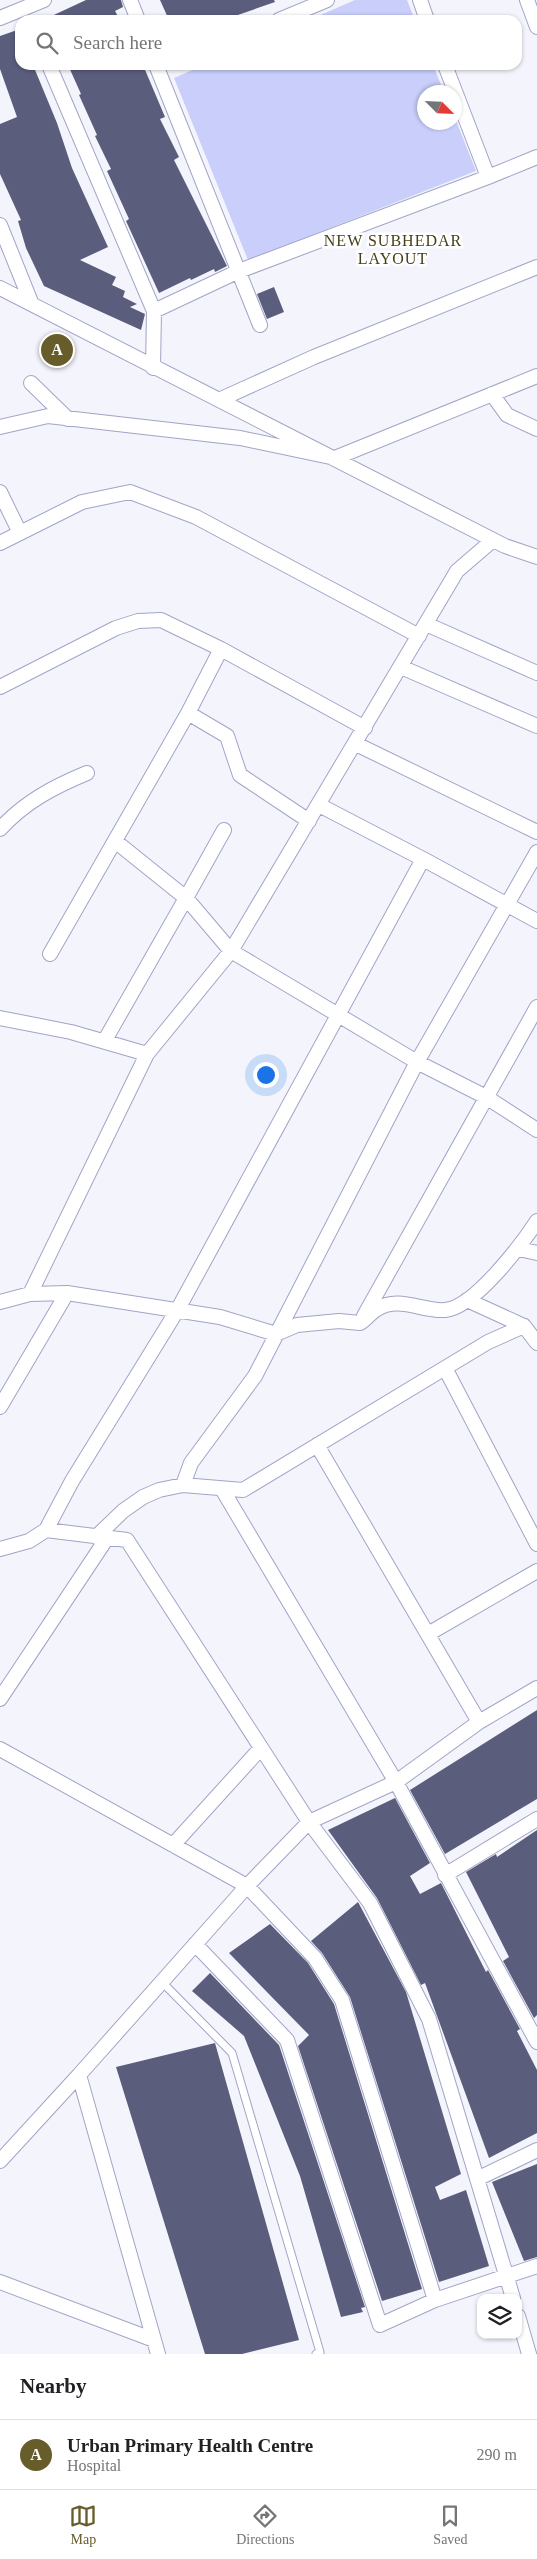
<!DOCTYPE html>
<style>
:root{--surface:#fff;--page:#f2f2f2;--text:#202124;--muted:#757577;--line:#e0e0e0;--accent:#665d2a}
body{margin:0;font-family:Georgia,serif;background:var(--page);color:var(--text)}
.controls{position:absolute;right:15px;bottom:15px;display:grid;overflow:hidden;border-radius:10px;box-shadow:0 1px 4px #0004}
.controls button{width:45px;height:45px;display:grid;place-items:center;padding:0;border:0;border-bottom:1px solid var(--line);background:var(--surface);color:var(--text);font:25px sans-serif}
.compass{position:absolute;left:417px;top:85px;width:45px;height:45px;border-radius:50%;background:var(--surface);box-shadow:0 1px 4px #0004;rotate:114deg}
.you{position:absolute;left:265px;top:1074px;width:18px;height:18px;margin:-12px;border:4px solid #fff;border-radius:50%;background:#1a73e8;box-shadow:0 0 0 8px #1a73e833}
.badge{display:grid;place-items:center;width:32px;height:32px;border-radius:50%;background:var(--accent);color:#fff;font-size:16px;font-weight:700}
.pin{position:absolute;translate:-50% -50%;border:2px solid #fff;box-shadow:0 1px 5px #0006}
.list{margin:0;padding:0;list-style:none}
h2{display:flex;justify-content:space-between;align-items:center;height:65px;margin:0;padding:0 20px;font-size:21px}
h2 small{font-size:16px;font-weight:400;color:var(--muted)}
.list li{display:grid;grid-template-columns:32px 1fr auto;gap:15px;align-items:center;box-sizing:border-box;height:70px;padding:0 20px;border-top:1px solid var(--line)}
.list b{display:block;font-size:19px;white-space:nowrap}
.list p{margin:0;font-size:16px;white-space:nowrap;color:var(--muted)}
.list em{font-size:16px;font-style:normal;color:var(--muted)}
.icon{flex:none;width:28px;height:28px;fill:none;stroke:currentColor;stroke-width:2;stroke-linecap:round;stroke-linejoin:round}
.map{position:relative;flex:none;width:537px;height:2354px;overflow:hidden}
.search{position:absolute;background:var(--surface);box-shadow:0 1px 4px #0004;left:15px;right:15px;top:15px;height:55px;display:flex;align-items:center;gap:12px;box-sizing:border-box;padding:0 18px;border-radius:15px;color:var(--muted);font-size:19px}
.sheet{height:135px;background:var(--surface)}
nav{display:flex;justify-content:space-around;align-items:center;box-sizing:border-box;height:70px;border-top:1px solid var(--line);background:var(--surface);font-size:14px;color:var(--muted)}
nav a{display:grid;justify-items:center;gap:2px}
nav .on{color:var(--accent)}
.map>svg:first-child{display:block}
</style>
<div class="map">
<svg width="537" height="2354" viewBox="0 0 537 2354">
<rect width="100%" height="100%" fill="#f4f5fc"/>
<path fill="#c9cefa" d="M355,0H407L415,20H309Z
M204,65H433L444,92H424V122H454L455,118L476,171L248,260L174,78Z"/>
<path fill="#5a5d7c" d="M86,0H121L123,7L115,11L120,20H43Z
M160,0H274L275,2L232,17L234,20H169Z
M20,29V65H33L57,123L72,168L108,247L80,260L116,277L112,285L125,291L123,297L137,304L130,307L145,314L141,330L44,286L26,248L18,221L21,220L0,174V124L17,117L0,69V36Z
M68,65H143L165,117L160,119L179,157L174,160L227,266L215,272L214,269L191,280L190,278L159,293L126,221L129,219L107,171L111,169L95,136L97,135L79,95L81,94Z
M274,287L284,312L267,319L257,294Z
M537,1710V1799L445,1854L410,1790Z
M395,1798L430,1863L410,1876L420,1894L441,1883L486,1972L488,1970L520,2029L517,2031L537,2070V2133L489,2158L425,1983L421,1985L377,1898L328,1830Z
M537,1830V2015L534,2018L503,1961L509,1957L466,1872L496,1854L497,1857Z
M358,1902L406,1992L461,2174L435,2187L440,2200L466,2190L489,2266L439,2282L350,1997L322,1953L311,1941Z
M270,1924L308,1963L334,2004L422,2289L382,2301L298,2046L309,2035L229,1953Z
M210,1973L279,2045L365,2307L361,2308L363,2312L341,2317L300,2176L244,2036L192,1991Z
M215,2043L299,2340L242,2354H205L116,2067Z
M537,2164V2257L524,2261L492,2182Z"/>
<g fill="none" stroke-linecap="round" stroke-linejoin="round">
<defs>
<path id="lane" d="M162,1982L232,2053L320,2352L316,2354"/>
<path id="street" d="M130,0L138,20
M420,0L427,20
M527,0L537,27
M0,18L44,0
M279,20L327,0
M49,65L154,311
M156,65L260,325
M488,177L537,157
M0,225L31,302
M0,288L505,546L537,557
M153,368L154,311L239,271L488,177L445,65
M31,383L68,419
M492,394L507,415L537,429
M221,399L314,357L537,267
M0,427L48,416L240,438L335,458L537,376
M0,492L20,533
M0,543L82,502L130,492L196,517L419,636
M426,624L537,673
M401,667L537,726
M0,687L116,628L138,621L161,620L221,649L365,728
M188,713L221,649
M356,744L537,832
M319,805L423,859
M0,829C25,802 53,787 87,773
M115,841L186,898L224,830
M50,954L188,713L227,736L240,775L309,821
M0,1018L71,1032L147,1054
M105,1040L186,898L231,951L417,1062L486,1097L537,1130
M519,1249L537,1253
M67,1293L220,1317L276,1334L297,1325L339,1321L360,1323C367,1319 371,1312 377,1309C399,1295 423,1312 445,1310C474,1308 522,1244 537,1221
M467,1300L524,1326
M0,1302L30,1294L147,1054L231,951L457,571L493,540
M364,1316L537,1007
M445,1368L537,1544
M0,1407L67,1293L30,1294
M317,1445L479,1722
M183,1485L191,1463L255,1376L417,1062L537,852
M222,1489L396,1782L537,2042
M46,1530L72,1481L178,1309L423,859L537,921
M96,1537L123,1511L143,1497L159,1490L183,1485L243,1490L488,1342L524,1326L537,1343
M0,1549L29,1541L46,1530L127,1540L309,1822L370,1903L429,2019L513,2298
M428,1634L537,1571
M0,1699L107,1538
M0,1749L247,1886L315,1958L342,2000L435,2300
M173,1845L261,1748
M445,1875L537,1819
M195,1944L287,2040L380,2325L435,2300L537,2266
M0,2161L79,2075
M477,2179L537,2150
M0,2282L154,2340L158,2354
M518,2316L529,2354
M154,2340L79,2075L247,1886L309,1822L396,1782L479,1722L537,1688"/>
</defs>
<use href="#lane" stroke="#a1a4c6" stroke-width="9"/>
<use href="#street" stroke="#a1a4c6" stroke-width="16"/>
<use href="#lane" stroke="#fff" stroke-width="7"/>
<use href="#street" stroke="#fff" stroke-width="14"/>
</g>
<g text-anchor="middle" stroke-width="5" stroke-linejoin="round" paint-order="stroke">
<g font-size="16" letter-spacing="1" fill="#474017" stroke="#fff">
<text x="393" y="246">NEW SUBHEDAR<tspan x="393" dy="18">LAYOUT</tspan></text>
</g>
</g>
</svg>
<div class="controls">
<button><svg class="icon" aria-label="layers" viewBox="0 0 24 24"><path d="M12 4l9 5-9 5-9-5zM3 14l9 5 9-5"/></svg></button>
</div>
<svg class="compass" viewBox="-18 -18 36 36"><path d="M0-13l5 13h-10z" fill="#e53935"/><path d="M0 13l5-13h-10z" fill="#757577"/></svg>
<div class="you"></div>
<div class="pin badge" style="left:57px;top:350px">A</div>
<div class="search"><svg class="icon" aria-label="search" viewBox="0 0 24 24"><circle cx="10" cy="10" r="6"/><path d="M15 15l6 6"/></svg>Search here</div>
</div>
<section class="sheet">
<h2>Nearby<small></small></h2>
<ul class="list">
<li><span class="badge">A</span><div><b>Urban Primary Health Centre</b><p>Hospital</p></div><em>290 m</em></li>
</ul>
</section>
<nav>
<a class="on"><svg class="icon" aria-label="map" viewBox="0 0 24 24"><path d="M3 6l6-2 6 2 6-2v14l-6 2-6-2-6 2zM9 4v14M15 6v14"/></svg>Map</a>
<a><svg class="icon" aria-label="directions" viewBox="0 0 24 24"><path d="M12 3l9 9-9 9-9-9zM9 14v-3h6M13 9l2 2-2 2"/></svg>Directions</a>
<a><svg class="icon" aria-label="saved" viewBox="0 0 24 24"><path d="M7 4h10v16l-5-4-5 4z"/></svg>Saved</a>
</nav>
